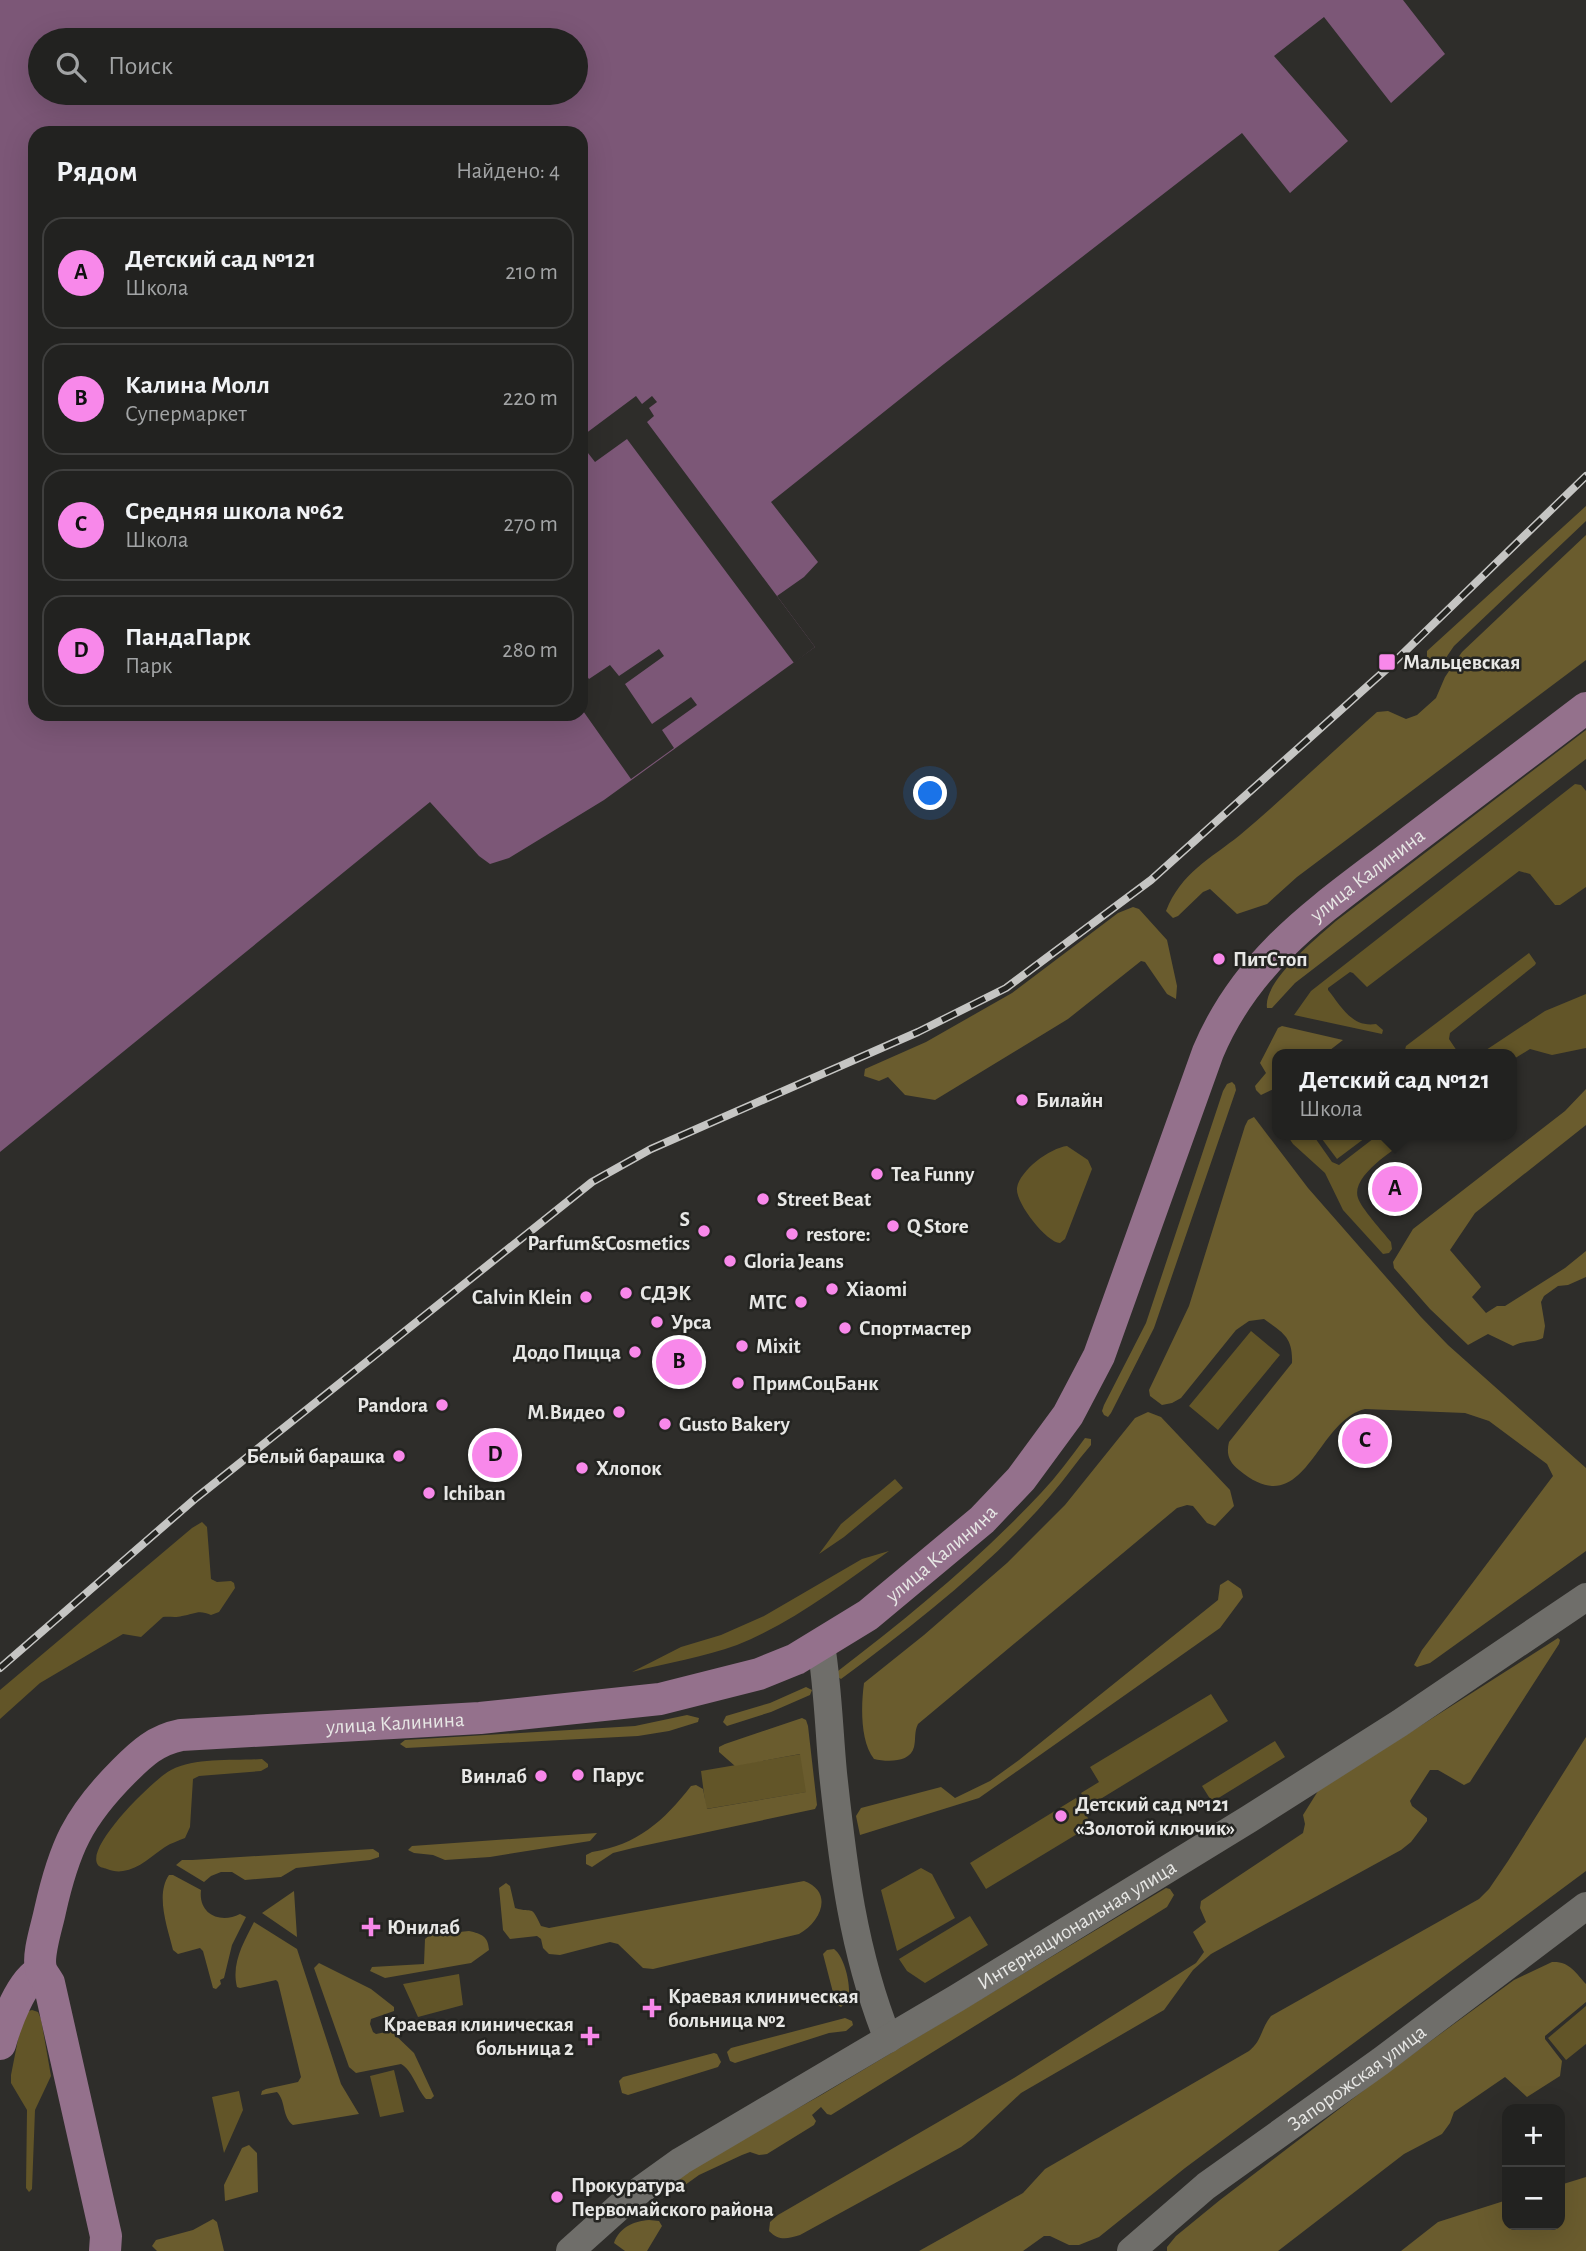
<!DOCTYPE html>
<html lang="ru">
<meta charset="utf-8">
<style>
:root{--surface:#222220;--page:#2a2a29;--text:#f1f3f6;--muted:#a2a4a5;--line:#3f3f3e;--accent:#f888ea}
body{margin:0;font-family:"Alegreya Sans",sans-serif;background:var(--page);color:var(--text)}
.controls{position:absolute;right:21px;bottom:21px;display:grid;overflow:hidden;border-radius:14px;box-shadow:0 7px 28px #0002}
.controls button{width:63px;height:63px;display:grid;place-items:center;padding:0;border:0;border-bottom:2px solid var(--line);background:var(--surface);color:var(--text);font:35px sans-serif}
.you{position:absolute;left:931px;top:794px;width:24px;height:24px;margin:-18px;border:5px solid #fff;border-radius:50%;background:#1a73e8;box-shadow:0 0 0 10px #1a73e833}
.badge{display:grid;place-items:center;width:46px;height:46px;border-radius:50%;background:var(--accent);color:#111;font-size:23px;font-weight:700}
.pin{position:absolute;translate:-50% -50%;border:4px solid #fff;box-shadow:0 2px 7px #0006}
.popup{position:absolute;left:1272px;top:1049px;width:245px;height:91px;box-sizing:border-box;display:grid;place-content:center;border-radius:14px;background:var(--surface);filter:drop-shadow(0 2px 5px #0005);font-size:23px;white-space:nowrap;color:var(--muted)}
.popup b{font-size:26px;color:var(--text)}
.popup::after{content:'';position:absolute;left:50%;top:100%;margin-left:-14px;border:14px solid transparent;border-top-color:var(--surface)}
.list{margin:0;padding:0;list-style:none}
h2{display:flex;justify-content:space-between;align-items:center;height:91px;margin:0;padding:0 28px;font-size:30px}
h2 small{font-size:23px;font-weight:400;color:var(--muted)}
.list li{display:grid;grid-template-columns:46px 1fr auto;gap:21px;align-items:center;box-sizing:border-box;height:112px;margin:0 14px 14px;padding:0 14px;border:2px solid var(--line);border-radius:21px}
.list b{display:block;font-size:26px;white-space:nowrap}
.list p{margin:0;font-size:23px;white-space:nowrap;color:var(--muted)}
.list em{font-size:23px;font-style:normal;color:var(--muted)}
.icon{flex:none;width:38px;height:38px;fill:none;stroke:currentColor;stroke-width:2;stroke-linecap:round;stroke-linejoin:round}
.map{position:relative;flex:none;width:1586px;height:2251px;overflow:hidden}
.search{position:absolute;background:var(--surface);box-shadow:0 7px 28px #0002;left:28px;top:28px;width:560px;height:77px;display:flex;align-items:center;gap:18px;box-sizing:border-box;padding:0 24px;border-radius:38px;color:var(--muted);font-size:26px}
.panel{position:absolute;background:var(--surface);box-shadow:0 7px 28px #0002;left:28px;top:126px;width:560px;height:595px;border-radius:21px}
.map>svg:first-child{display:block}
</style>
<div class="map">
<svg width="1586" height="2251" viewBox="0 0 1586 2251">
<rect width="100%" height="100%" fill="#2e2d2a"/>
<path fill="#625528" d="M1575,784L1581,785L1586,791V887L1560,905H1555L1530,874L1519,871L1367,987L1353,973L1350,972L1328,988V990C1341,1006 1352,1028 1376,1024L1383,1030L1382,1034L1294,1015L1311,991Z
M1529,953L1536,963L1535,965L1450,1033L1449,1039L1459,1054H1404L1406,1046Z
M1586,994V1048L1552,1055L1530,1049L1512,1060V1054H1480L1545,1011Z
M1287,1135H1313L1332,1162L1339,1165L1378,1135H1414C1399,1147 1350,1175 1358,1198C1361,1208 1383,1232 1391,1242L1392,1249L1389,1253L1383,1254L1343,1210L1325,1173L1293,1144Z
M1319,1135H1369L1337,1159Z
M1067,1146L1088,1160L1092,1169L1065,1239L1060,1243C1046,1242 1015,1202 1017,1188C1020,1170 1050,1148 1067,1146Z
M1251,1331L1280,1355L1218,1430L1189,1406Z
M895,1479L903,1488L844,1537L819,1554L841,1524Z
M202,1522L207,1527L211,1579L217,1582L231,1581L234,1583L235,1588L219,1612L211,1615C199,1609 194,1614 182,1616C175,1618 169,1616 163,1617L141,1637L123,1634L40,1683L0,1719V1690L192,1528Z
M889,1551C841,1585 792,1623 737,1645C704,1657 666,1663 632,1672L681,1647L721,1635L764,1616L862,1559Z
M1211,1694L1228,1721L1089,1806L1081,1793L1099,1782L1090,1767Z
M1275,1741L1285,1757L1212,1802L1202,1786Z
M801,1754L807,1792L706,1809L701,1771Z
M262,1759L268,1764V1767L261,1771L199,1776L193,1779L190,1827L185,1838C178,1841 171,1843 165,1847C153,1855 139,1869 123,1871C118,1872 112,1871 107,1869C104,1868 99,1867 98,1865C84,1847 155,1778 171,1770C197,1757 234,1761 262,1759Z
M1076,1798L1092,1825L986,1889L970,1863Z
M921,1868L932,1874L955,1918L897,1951L881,1890Z
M970,1916L988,1945L925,1983L907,1971L899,1959Z
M459,1974L463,2005L418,2017L403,1984Z
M1586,2006V2044L1566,2060L1548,2038Z
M32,2010L38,2012L41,2019L51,2076L35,2110L32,2189L29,2192L26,2188L27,2110L11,2083V2075L22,2019L26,2012Z
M394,2070L404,2112L380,2117L370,2076Z
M239,2091L243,2110L224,2153L212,2097Z"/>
<path fill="#6a5c2e" d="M1586,506V521L1454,646L1441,665L1435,667L1427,658V651Z
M1586,535V660L1297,877L1267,904L1237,914L1210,889L1203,892L1178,916L1173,918L1166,911C1181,873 1210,859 1240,835C1287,795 1331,753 1377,712L1388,711L1406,719L1417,715L1436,698L1445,677L1462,652Z
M1586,730V759L1295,983L1272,1008H1267C1263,981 1317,938 1336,921Z
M1133,907L1139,909L1167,940L1177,986L1176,999L1167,994L1145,962L1141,961L1068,1019L935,1100L905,1095L888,1077L879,1081L864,1076L865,1069L926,1042L1012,993L1118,913Z
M1282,1026L1343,1040L1325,1054H1278V1087L1261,1095L1256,1090L1255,1086L1266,1073L1260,1063L1278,1028Z
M1232,1082L1235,1085L1236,1090L1154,1328L1111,1413L1108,1417L1104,1415L1102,1411L1104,1405L1146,1323L1223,1091L1227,1084Z
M1586,1089V1125L1475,1213L1450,1250L1479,1284L1481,1287L1472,1297L1486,1313L1497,1306H1505L1565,1268L1586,1251V1277L1568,1285L1558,1286L1544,1296L1541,1302L1545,1326L1543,1338C1534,1343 1523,1340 1513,1346L1488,1334L1468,1345L1430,1309L1394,1268L1393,1262L1413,1229L1565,1111Z
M1254,1117L1308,1188L1421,1317L1448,1345L1586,1468V1551L1430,1663L1417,1667L1414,1665L1422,1650L1553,1476L1547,1464L1489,1421L1465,1413L1365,1409C1315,1421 1305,1525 1239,1470C1229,1462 1226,1454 1229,1442L1292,1363C1293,1337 1283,1333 1264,1319L1249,1321L1236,1330L1181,1398L1172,1403L1162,1405L1150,1396L1149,1390L1189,1306L1245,1126L1248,1120Z
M1148,1412L1161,1417L1230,1490L1234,1506L1215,1526L1207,1523L1193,1506L1187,1505L1177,1508L918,1724C914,1732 916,1739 914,1747C910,1763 887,1762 874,1759C860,1741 861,1706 864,1683L924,1635L1007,1563L1065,1505L1135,1418Z
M1085,1438L1091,1439V1445C1077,1461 1065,1479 1051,1495C991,1565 915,1624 841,1679L836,1676L838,1671C910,1616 979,1559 1041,1493C1057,1476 1071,1457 1085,1438Z
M1228,1580L1241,1589L1243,1597L1220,1628L979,1798L860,1835L856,1816L861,1808L941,1787L955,1798L990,1781L1019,1760L1218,1600L1220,1585Z
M1558,1638L1560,1640L1559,1644L1470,1782L1464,1785L1438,1770H1430L1410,1801L1412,1806L1427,1818V1821L1411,1842L1401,1850L1211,1954L1193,1970L1164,2010L1021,2093L973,2138L961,2147L800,2235C787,2239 779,2241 769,2231L770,2222L778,2215L1014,2078L1196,1963L1204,1952L1193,1932L1206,1922L1200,1908L1201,1901L1303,1833L1305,1824L1303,1815L1318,1791Z
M806,1687L812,1690L810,1695L771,1712L727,1726L723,1722L726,1716L770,1703Z
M687,1715L699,1718L698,1722L669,1731L638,1736L406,1748L400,1744L405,1740L635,1726Z
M802,1718L806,1720L808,1726L817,1805L815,1809L633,1848L613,1853L592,1867L586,1864V1855L592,1852C637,1845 664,1821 691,1786L696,1785L703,1789L707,1809L806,1792L800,1754L735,1766L719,1752V1747L725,1744Z
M1586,1737V1871L1185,2168L1099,2237L1079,2245H1069L1050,2236H1044L1023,2251H919L1023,2193L1045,2169L1249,2051C1262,2041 1261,2028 1271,2016L1479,1899L1489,1889L1508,1861Z
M597,1833L590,1841L490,1857L445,1860L433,1855L414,1853L408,1850L412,1846Z
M373,1849L379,1853V1857L370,1860L296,1868L281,1877L245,1880L232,1872H221L211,1876L204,1882L176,1865L182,1860H192Z
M169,1875H173L201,1890C198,1915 221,1924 240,1914L246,1917L232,1945L224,1978L220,1980L221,1984L216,1989L213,1988L203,1951L200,1948L178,1954L173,1950C168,1929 155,1895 169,1875Z
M804,1881C834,1892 821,1922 799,1934L653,1969L643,1968L618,1944L610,1942L560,1955L549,1954L543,1948L541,1939L537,1936L510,1939L503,1930L499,1888L506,1883L510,1886L515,1908C534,1914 530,1903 541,1926L549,1928Z
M1166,1888L1170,1889L1174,1895L1167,1907L831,2115L827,2114L821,2107L812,2115L816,2121L814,2125L767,2154L759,2155L750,2152L742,2155L699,2175L685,2185L676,2183V2179L689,2170L823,2094Z
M294,1891L297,1937L262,1913Z
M254,1922L297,1949L341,2084L359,2114L293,2125C282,2117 286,2101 277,2092L261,2095L262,2091L266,2089L298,2082L301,2077L278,1982L276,1980L240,1988L237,1987C231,1963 244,1942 254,1922Z
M469,1931C482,1934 488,1936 489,1950L471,1963L385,1978L370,1971L372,1967L424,1964L425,1939L430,1935Z
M834,1949C845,1957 852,1988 848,2001L841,2007L836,2004L823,1954L827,1950Z
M1552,1962C1569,1961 1575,1972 1586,1984V2002L1545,2036V2039L1562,2061L1560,2076L1527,2097L1505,2077L1454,2112L1450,2123L1442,2134L1404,2154L1278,2251H1167V2247L1176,2236L1220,2200L1372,2084L1514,1980Z
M319,1963L371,1989L394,2007V2011L371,2019L370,2024L373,2032L376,2034L391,2031L414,2053L434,2096L431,2099H426C417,2089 412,2070 401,2064L356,2073L349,2067L314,1968Z
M845,2018L852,2021L853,2025L846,2031L829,2033L735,2063L730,2061L727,2052L731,2048Z
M714,2053L717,2054L721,2062L718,2067L628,2095L622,2093L619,2081L623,2077Z
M249,2145L257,2153L258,2192L225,2201L224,2185L242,2148Z
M1586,2177V2251H1401L1438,2222L1507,2200V2225H1560V2185Z
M213,2219L217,2222L224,2251H157L152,2246L156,2240L193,2230Z
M649,2220L659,2221L662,2226L647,2251H625L614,2243C619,2228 633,2221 649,2220Z"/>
<path fill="#7c5777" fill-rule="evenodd" d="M0,0H1403L1445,54L1391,103L1324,17L1274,56L1348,141L1290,193L1242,133L944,364L771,502L818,562L804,577L777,596L815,647L604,800L509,858L490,864L479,856L430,802L0,1152ZM40,40H576V93H40ZM35,133H581V714H35Z"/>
<path fill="#2e2d2a" d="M636,396L642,404L652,396L657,402L649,408L654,416L647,422L815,647L794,663L627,439L595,462L581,444V437Z
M659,649L664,656L625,684L652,724L691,697L697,705L662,730L674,748L631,779L581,708V668L589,679L610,665L619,676Z"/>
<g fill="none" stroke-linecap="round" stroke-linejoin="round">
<g stroke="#6f6e6a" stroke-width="28">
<path d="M821,1645C828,1688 829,1731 833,1773C843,1866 853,1952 888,2039"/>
<path id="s1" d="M570,2251L628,2199L681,2161L957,1998L1249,1819L1400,1723L1586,1597"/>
<path id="s2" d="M1131,2251L1206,2186L1381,2061L1586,1906"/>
</g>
<g stroke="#94718c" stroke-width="32">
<path d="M0,2044C6,2023 21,1980 41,1971"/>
<path id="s3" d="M105,2251L106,2236L49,1983C47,1979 42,1973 41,1969C37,1955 47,1926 50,1911C64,1848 78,1817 124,1771C142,1753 156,1740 181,1735L480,1718L660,1699L759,1674L796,1659L868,1615L982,1520L1021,1479L1068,1415L1099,1356L1208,1052C1250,952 1330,904 1412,840C1470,796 1528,752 1586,708"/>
</g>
<defs>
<path id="rail" d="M0,1668L196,1498L592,1182L651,1149L918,1032L1006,988L1151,880L1390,666L1586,476"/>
</defs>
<use href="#rail" stroke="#c5c5c3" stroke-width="8"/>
<use href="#rail" stroke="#242421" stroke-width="5" stroke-dasharray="16" stroke-linecap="butt"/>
</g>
<g fill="#f888ea" stroke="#242421" stroke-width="2.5">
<rect x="1378" y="653" width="18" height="18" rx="3.5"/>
<circle cx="1219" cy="959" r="7"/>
<circle cx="1022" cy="1100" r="7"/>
<circle cx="877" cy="1174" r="7"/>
<circle cx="763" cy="1199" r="7"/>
<circle cx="893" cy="1226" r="7"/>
<circle cx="704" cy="1231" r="7"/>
<circle cx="792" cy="1234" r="7"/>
<circle cx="730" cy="1261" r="7"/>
<circle cx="832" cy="1289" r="7"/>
<circle cx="626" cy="1293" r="7"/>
<circle cx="586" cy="1297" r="7"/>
<circle cx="801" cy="1302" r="7"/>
<circle cx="657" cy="1322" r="7"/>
<circle cx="845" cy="1328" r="7"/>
<circle cx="742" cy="1346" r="7"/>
<circle cx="635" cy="1352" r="7"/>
<circle cx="738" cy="1383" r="7"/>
<circle cx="442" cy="1405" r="7"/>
<circle cx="619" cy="1412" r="7"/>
<circle cx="665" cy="1424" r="7"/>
<circle cx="399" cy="1456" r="7"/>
<circle cx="582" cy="1468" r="7"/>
<circle cx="429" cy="1493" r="7"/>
<circle cx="578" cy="1775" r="7"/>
<circle cx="541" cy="1776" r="7"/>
<circle cx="1061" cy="1816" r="7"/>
<path d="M367.5 1916.5h7v7h7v7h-7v7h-7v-7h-7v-7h7z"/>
<path d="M648.5 1997.5h7v7h7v7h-7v7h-7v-7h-7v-7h7z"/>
<path d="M586.5 2025.5h7v7h7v7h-7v7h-7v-7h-7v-7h7z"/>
<circle cx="557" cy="2197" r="7"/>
</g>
<g text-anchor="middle" stroke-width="5" stroke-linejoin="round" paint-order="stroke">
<g font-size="21" font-weight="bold" fill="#e7e7e5" stroke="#242421" text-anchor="start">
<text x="1403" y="669">Мальцевская</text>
<text x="1233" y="966">ПитСтоп</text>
<text x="1036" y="1107">Билайн</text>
<text x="891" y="1181">Tea Funny</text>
<text x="777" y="1206">Street Beat</text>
<text x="690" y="1226" text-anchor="end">S<tspan x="690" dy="24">Parfum&amp;Cosmetics</tspan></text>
<text x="907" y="1233">Q Store</text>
<text x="806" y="1241">restore:</text>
<text x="744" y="1268">Gloria Jeans</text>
<text x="846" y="1296">Xiaomi</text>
<text x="640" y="1300">СДЭК</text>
<text x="572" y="1304" text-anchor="end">Calvin Klein</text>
<text x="787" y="1309" text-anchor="end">МТС</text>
<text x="671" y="1329">Урса</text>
<text x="859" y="1335">Спортмастер</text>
<text x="756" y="1353">Mixit</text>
<text x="621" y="1359" text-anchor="end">Додо Пицца</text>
<text x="752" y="1390">ПримСоцБанк</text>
<text x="428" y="1412" text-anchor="end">Pandora</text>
<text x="605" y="1419" text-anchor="end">М.Видео</text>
<text x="679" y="1431">Gusto Bakery</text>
<text x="385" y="1463" text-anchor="end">Белый барашка</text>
<text x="596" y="1475">Хлопок</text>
<text x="443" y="1500">Ichiban</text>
<text x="592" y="1782">Парус</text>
<text x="527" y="1783" text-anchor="end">Винлаб</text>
<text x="1075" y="1811">Детский сад №121<tspan x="1075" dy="24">«Золотой ключик»</tspan></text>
<text x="387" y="1934">Юнилаб</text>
<text x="668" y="2003">Краевая клиническая<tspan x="668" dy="24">больница №2</tspan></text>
<text x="574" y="2031" text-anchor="end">Краевая клиническая<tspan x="574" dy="24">больница 2</tspan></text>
<text x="571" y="2192">Прокуратура<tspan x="571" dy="24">Первомайского района</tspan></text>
</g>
<g font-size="21" fill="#e7e7e5" stroke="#242421">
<text dy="7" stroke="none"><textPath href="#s3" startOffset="2202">улица Калинина</textPath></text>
<text dy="7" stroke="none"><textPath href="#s3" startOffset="1382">улица Калинина</textPath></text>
<text dy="7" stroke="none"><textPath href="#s3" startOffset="794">улица Калинина</textPath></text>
<text dy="7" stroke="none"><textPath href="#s1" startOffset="604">Интернациональная улица</textPath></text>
<text dy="7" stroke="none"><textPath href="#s2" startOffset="285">Запорожская улица</textPath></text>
</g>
</g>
</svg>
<div class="controls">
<button>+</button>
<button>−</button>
</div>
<div class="you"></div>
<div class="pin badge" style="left:1395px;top:1189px">A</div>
<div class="popup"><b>Детский сад №121</b>Школа</div>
<div class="pin badge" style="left:679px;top:1362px">B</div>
<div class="pin badge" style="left:1365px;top:1441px">C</div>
<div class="pin badge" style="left:495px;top:1455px">D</div>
<div class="search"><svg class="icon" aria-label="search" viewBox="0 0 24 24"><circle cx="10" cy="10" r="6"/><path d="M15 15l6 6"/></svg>Поиск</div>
<section class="panel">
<h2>Рядом<small>Найдено: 4</small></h2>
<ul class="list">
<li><span class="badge">A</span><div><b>Детский сад №121</b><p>Школа</p></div><em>210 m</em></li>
<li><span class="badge">B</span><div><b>Калина Молл</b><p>Супермаркет</p></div><em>220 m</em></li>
<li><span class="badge">C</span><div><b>Средняя школа №62</b><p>Школа</p></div><em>270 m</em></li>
<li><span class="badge">D</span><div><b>ПандаПарк</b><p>Парк</p></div><em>280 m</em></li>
</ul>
</section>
</div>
